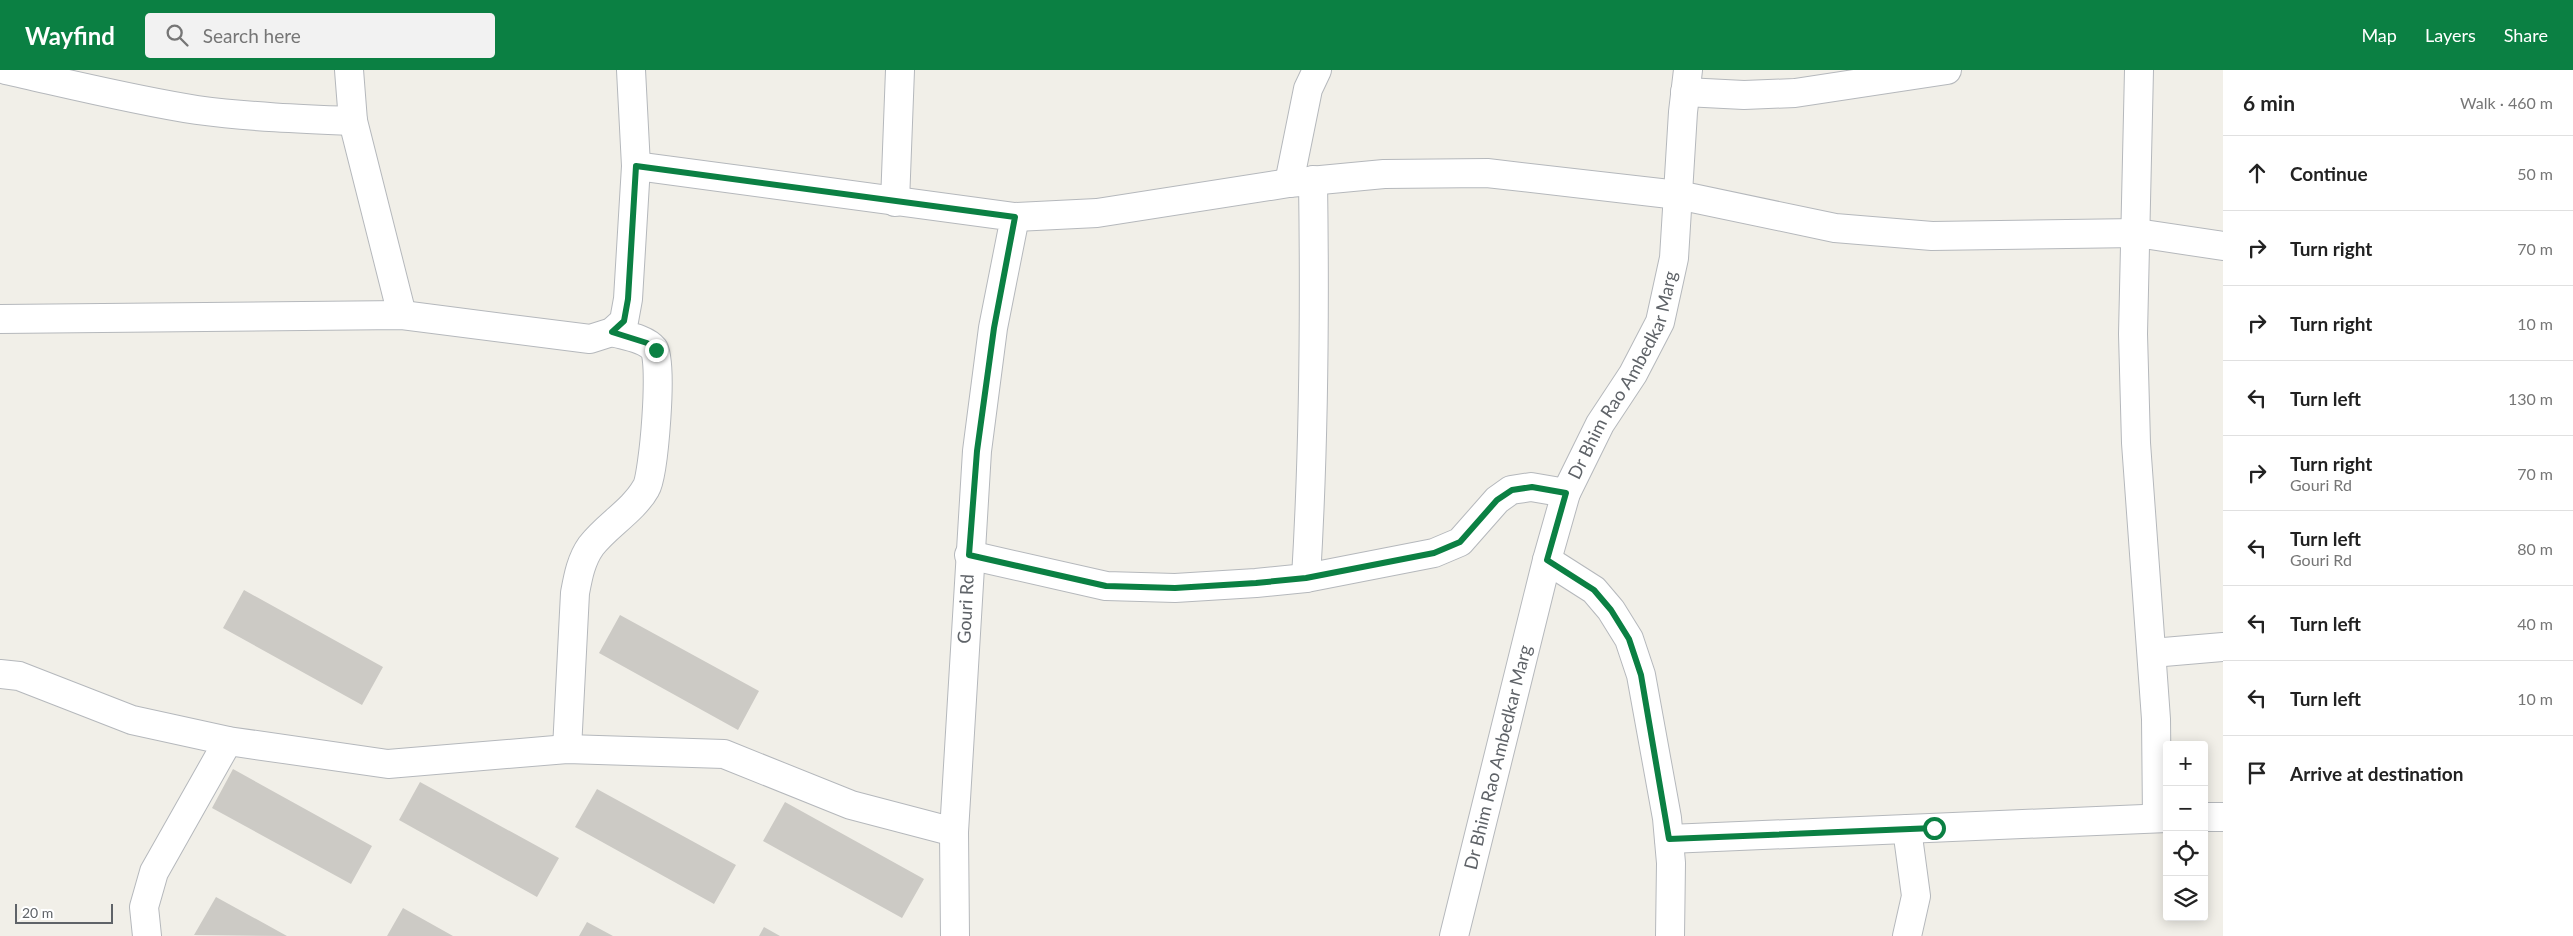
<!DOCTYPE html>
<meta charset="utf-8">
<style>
:root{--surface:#fff;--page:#f2f2f2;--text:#222;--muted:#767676;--line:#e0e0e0;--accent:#0b8043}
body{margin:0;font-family:Lato,sans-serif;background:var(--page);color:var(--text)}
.controls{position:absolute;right:15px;bottom:15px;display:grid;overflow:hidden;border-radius:5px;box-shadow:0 2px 12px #0003}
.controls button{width:45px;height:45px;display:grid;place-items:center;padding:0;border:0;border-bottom:1px solid var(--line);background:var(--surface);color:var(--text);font:25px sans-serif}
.scale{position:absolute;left:15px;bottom:12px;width:98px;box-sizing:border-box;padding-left:5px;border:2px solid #5f6368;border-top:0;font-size:14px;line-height:18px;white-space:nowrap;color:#5f6368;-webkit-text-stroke:4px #fff;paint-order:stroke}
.stop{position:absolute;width:15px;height:15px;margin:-11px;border:4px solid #0b8043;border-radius:50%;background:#fff}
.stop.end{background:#0b8043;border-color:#fff;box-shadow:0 1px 5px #0008}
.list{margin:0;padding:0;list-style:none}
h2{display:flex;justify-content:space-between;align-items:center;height:65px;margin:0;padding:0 20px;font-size:21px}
h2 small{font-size:16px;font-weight:400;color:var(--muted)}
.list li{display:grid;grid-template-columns:32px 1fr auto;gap:15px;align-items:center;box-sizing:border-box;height:75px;padding:0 20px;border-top:1px solid var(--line)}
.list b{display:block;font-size:19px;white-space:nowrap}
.list p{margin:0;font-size:16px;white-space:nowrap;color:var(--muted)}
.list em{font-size:16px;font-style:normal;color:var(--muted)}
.icon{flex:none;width:28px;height:28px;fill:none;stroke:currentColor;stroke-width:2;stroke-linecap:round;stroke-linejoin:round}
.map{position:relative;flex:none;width:2223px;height:866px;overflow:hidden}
header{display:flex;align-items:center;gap:30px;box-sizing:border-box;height:70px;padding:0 25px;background:var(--accent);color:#fff}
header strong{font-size:24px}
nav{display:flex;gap:28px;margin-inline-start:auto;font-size:18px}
.search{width:350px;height:45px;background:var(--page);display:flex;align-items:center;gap:12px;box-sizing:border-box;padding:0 18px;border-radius:5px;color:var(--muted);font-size:19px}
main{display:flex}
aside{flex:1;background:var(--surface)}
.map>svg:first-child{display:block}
</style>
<header>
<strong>Wayfind</strong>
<div class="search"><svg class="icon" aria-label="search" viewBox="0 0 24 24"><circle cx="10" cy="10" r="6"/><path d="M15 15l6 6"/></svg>Search here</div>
<nav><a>Map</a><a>Layers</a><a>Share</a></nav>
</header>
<main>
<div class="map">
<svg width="2223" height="866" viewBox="0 0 2223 866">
<rect width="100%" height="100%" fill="#f1efe8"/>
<path fill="#cccac5" d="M244,520L383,597L362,635L223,558Z
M620,545L759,621L738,660L599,583Z
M233,699L372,776L351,814L212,738Z
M420,712L559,788L537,827L399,750Z
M597,719L736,795L714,834L575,757Z
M785,732L924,809L902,848L763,771Z
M216,827L287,866L194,865Z
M403,838L453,866H387Z
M587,852L613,866H579Z
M764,857L780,866H759Z"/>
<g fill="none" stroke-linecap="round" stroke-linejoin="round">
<defs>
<g id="minor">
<path d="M6,0C69,14 133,30 197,40C249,47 301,49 353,51"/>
<path d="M349,0L353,51L402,245"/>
<path d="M2139,0L2133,264L2136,373L2156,649L2157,748"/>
<path d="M1685,22L1744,25L1795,23L1947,0"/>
<path d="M636,96L1015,147L993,258L977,381L954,762L955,866"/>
<path d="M1289,113L1308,19L1317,0"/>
<path d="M895,132L900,0"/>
<path d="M1015,147L1097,143L1289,113L1384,104L1487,103L1678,125L1835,158L1932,166L2137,163L2223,176"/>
<path d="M0,249L402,245L590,269L612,262L624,251L628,229L636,96L631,0"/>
<path d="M969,485L1106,516L1175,518L1256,513L1306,508L1434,483L1460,472L1497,430L1511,420L1531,417L1566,423"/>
<path d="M1547,490L1594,520L1611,540L1629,569L1641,605L1667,748L1671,793L1670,866"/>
<path d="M1306,508C1314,375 1315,243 1313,110"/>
<path d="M2152,583L2223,577"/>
<path d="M0,604L19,606L132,650L228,671L388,694L567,679L724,684L851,735L954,762"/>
<path d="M567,679L575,523C578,507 581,490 591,476C607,455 633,441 646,418C654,405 663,290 654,279C645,268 625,266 612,262"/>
<path d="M2204,747H2223"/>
<path d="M1669,769L2167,748"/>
<path d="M147,866L144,837L154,802L228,671"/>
<path id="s1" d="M1454,866L1547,490L1566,423L1600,354L1633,304L1660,252L1674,188L1683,42L1688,0"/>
<path d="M1907,866L1916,826L1907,759"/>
</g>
</defs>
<use href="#minor" stroke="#b5b8bc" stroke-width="30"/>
<use href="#minor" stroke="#fff" stroke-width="28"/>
</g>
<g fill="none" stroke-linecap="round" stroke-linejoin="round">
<path stroke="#0b8043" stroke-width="6" d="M656,280L647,273L612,262L624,251L628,229L636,96L1015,147L994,258L977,381L969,485L1106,516L1175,518L1256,513L1306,508L1434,483L1460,472L1497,430L1512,420L1532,417L1566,423L1547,490L1594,520L1611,540L1629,569L1641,605L1669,769L1934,758"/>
</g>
<g text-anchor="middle" stroke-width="5" stroke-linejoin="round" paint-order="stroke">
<g font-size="18" fill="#5f6368" stroke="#fff">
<text dy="6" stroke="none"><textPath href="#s1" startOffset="589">Dr Bhim Rao Ambedkar Marg</textPath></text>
<text transform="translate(966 539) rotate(-87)" y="6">Gouri Rd</text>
<text dy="6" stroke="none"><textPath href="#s1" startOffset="184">Dr Bhim Rao Ambedkar Marg</textPath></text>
</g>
</g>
</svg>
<div class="controls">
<button>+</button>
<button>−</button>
<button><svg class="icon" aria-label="locate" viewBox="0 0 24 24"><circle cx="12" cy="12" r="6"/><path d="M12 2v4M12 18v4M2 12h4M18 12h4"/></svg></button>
<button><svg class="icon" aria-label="layers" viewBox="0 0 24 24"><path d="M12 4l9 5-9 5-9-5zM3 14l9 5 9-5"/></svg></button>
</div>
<div class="scale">20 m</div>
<div class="stop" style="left:1934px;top:758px"></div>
<div class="stop end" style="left:656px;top:280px"></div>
</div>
<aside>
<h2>6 min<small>Walk · 460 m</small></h2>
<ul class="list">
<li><svg class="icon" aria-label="ahead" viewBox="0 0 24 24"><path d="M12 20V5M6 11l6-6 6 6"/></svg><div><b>Continue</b></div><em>50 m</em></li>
<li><svg class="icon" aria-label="right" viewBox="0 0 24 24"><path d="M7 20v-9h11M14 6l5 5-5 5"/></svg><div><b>Turn right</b></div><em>70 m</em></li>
<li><svg class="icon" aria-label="right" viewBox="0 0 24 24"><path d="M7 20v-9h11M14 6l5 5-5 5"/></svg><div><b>Turn right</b></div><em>10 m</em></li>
<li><svg class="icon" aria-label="left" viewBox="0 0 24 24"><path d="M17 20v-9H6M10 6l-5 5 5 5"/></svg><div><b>Turn left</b></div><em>130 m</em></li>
<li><svg class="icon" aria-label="right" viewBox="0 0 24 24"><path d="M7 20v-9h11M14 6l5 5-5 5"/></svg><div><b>Turn right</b><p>Gouri Rd</p></div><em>70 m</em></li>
<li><svg class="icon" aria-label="left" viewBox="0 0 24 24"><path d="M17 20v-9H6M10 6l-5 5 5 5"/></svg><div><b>Turn left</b><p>Gouri Rd</p></div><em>80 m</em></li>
<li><svg class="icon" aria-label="left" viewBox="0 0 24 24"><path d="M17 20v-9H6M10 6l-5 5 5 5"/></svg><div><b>Turn left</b></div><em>40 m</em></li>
<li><svg class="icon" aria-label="left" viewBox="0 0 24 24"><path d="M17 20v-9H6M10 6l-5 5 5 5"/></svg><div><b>Turn left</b></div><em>10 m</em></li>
<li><svg class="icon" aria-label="arrive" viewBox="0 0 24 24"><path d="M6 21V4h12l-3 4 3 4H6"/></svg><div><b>Arrive at destination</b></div></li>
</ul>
</aside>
</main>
